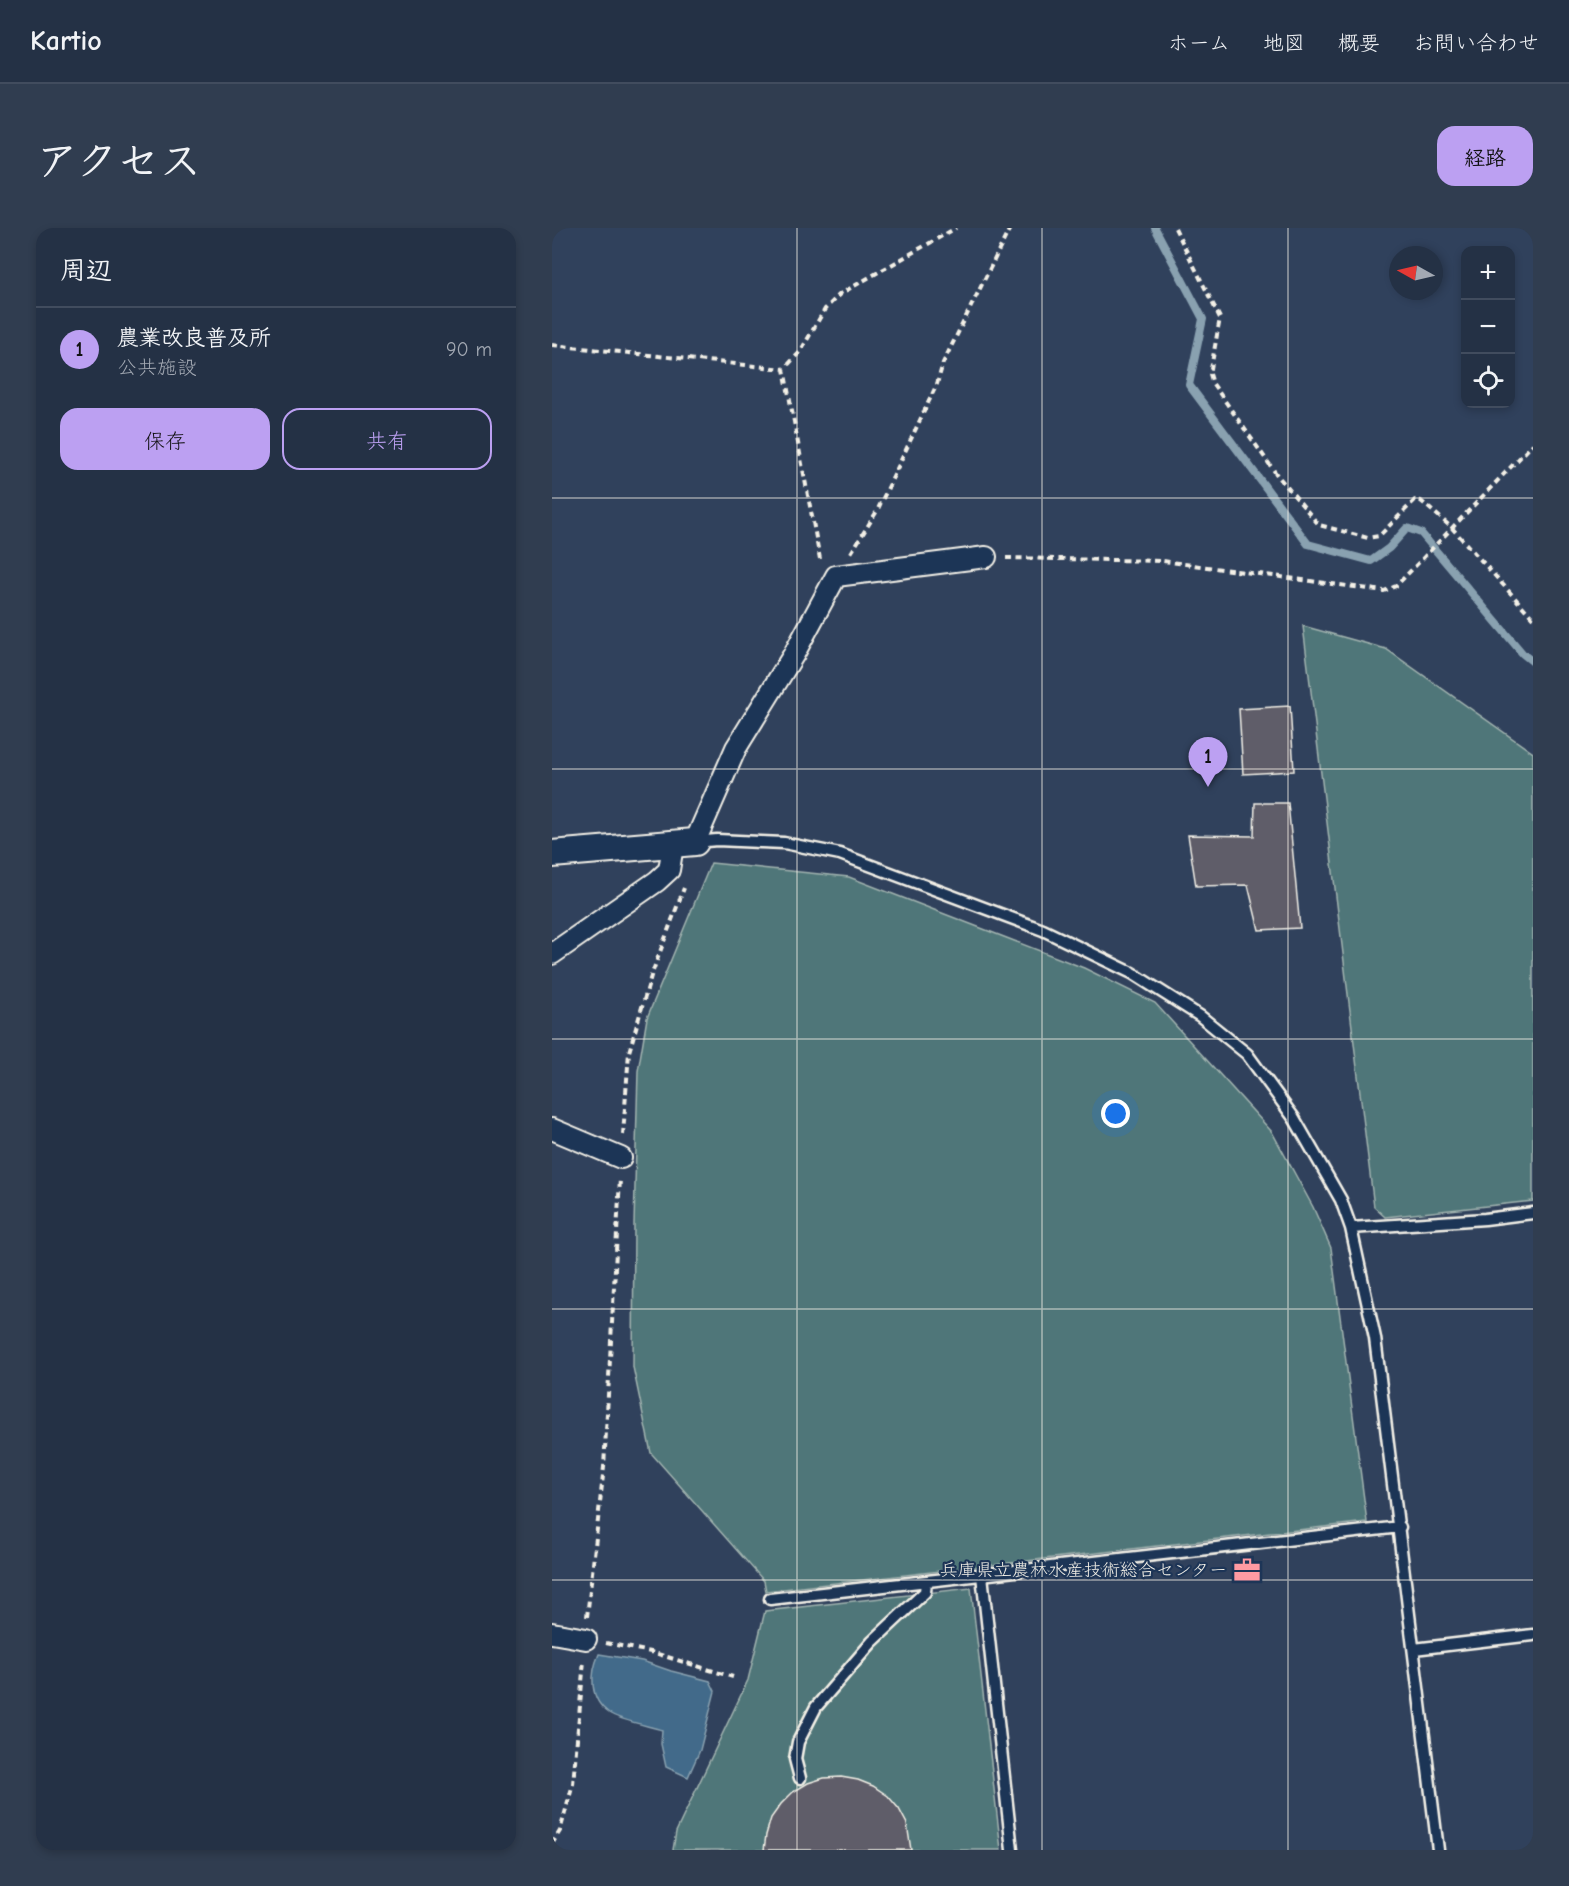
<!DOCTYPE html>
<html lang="ja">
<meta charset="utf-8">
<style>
:root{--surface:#243145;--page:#303d50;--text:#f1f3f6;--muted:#a3a9b3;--line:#414c5e;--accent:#bca0f2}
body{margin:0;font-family:"Comic Neue","Klee One",sans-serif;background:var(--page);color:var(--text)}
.controls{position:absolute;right:18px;top:18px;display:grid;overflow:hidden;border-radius:12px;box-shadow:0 3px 9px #0003}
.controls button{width:54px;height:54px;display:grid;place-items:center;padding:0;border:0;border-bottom:2px solid var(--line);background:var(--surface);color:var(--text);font:30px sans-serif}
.compass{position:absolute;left:837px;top:18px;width:54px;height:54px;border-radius:50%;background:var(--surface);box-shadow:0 3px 9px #0003;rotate:278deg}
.you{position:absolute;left:564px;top:886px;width:21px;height:21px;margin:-15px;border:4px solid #fff;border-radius:50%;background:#1a73e8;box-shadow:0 0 0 9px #1a73e833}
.badge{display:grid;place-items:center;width:39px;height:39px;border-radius:50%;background:var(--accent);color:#111;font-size:20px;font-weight:700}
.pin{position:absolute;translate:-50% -50px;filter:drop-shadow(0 2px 3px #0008)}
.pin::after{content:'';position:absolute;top:32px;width:21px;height:18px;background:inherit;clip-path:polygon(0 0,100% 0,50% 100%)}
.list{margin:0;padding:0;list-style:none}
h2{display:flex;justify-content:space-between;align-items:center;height:78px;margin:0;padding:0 24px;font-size:26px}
h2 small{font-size:20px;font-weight:400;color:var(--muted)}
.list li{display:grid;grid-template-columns:39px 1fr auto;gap:18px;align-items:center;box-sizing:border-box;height:84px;padding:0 24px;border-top:2px solid var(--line)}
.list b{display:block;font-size:22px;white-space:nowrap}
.list p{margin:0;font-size:20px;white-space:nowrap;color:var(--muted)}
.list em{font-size:20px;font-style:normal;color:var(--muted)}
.actions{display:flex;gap:12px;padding:18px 24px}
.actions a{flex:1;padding:14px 0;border:2px solid var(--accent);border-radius:18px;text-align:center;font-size:21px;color:var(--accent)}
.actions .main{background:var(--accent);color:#111}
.icon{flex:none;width:33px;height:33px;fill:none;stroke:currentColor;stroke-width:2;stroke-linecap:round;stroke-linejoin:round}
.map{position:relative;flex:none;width:981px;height:1622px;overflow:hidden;border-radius:18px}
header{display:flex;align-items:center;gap:36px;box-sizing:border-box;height:84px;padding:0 30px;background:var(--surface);border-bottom:2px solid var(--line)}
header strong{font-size:28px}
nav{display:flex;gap:33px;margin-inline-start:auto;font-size:21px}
.intro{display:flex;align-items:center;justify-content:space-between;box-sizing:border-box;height:144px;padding:0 36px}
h1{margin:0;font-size:42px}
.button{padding:15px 27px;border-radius:18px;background:var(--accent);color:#111;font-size:21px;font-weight:700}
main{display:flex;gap:36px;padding:0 36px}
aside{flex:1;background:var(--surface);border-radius:18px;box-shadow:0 3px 9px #0003}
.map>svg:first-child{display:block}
</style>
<header>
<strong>Kartio</strong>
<nav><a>ホーム</a><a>地図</a><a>概要</a><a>お問い合わせ</a></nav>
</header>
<div class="intro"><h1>アクセス</h1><a class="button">経路</a></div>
<main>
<aside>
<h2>周辺<small></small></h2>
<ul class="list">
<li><span class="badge">1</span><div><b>農業改良普及所</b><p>公共施設</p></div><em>90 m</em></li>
</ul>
<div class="actions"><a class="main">保存</a><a>共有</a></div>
</aside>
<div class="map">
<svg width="981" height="1622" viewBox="0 0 981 1622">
<rect width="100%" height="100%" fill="#30415c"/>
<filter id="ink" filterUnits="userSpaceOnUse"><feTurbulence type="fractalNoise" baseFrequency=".0167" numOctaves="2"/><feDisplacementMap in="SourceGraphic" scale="12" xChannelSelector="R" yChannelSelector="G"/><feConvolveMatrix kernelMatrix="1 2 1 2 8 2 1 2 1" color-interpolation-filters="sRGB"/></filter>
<g filter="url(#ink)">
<path fill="#507679" stroke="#a2b4b0" stroke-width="1.5" d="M751,398L834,421L981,525V973L833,989L822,979Z
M159,635L297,649L532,740L603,775L720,904L761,979L779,1020L815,1294L214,1363L212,1353L99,1225L81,1139L82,996L86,843L95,790Z
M419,1360L449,1622H121L124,1604L196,1452L213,1383Z"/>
<path fill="#426b8a" stroke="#89a1b0" stroke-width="1.5" d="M47,1426L90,1433L119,1443L158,1453L163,1463L148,1522L136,1549L114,1539L109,1516L110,1502C97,1498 67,1492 57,1485C37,1471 38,1446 47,1426Z"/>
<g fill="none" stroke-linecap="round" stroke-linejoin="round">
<path stroke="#89a1b0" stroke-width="8" d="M603,0L651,91L637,157L756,316L819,333L837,320L855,300L869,305L971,426L981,434"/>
</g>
<path fill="#5e5d69" stroke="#f4f1e8" stroke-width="1.5" d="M738,478L742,543L691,546L687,481Z
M703,575H736L748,700L707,702L696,657L644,658L636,607L702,608Z
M289,1549L306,1552L321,1558L336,1568L347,1581L355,1596L359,1622H212L214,1607L219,1590L229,1576L241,1564L256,1555L272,1550Z"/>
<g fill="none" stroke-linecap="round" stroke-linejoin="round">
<defs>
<path id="service" d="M143,614L165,612L232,615L288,626L491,702L580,745L648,788L695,826L742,890L789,972L799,1000L823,1110L886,1622
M799,1000L933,991L981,985
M430,1347L460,1622
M218,1371L848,1299
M862,1421L981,1407
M248,1550L243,1531L246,1514L264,1479L320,1414L373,1364L374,1354"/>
<path id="minor" d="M143,614L184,520L242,426L284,348L434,329
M0,726L105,653L117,642L121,617
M0,901L69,930
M0,1405L34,1411"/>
<path id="tertiary" d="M0,626L143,614"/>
</defs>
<use href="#service" stroke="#f4f1e8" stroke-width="15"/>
<use href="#minor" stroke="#f4f1e8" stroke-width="24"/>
<use href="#tertiary" stroke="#f4f1e8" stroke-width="30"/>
<path stroke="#f4f1e8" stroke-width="4" stroke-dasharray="6 4.5" stroke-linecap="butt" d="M623,0L668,90L658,146L661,156L725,247L767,297L816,310L827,308L863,272L869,273L899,299L981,390
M0,117L232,141
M299,325L325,283L385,156L391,135L458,0
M454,330L611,333L832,363L844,358L981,216
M268,331L232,141L248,124L273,81L288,66L404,0
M71,907L77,824L99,748L132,660
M35,1389L52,1239L68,951
M54,1415L99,1424L181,1449
M0,1616L8,1603L21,1556L32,1432"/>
<use href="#service" stroke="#1d3557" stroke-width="10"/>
<use href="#minor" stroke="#1d3557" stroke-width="20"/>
<use href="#tertiary" stroke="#1d3557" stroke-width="26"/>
</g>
</g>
<path fill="none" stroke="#f4f1e8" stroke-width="1.5" stroke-opacity="0.55" d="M245,0V1622M490,0V1622M736,0V1622M0,270H981M0,541H981M0,811H981M0,1081H981M0,1352H981"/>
<defs>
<symbol id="office-bare" viewBox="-9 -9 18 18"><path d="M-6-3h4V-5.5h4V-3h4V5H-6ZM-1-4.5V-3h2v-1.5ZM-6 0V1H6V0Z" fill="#ff9aa2" stroke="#1d3557" stroke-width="2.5" paint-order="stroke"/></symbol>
</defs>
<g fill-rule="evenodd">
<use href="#office-bare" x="676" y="1323" width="38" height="38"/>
</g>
<g text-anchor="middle" stroke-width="4.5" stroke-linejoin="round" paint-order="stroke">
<g font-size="18" fill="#f4f1e8" stroke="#1d3557" text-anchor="end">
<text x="675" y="1348">兵庫県立農林水産技術総合センター</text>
</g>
</g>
</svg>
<div class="controls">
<button>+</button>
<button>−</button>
<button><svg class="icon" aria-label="locate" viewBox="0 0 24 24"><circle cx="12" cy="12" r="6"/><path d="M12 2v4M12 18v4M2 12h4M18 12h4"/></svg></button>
</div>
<svg class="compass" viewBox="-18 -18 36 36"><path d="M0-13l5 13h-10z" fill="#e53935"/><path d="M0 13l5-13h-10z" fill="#a3a9b3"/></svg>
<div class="you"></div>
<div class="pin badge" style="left:656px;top:559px">1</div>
</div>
</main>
